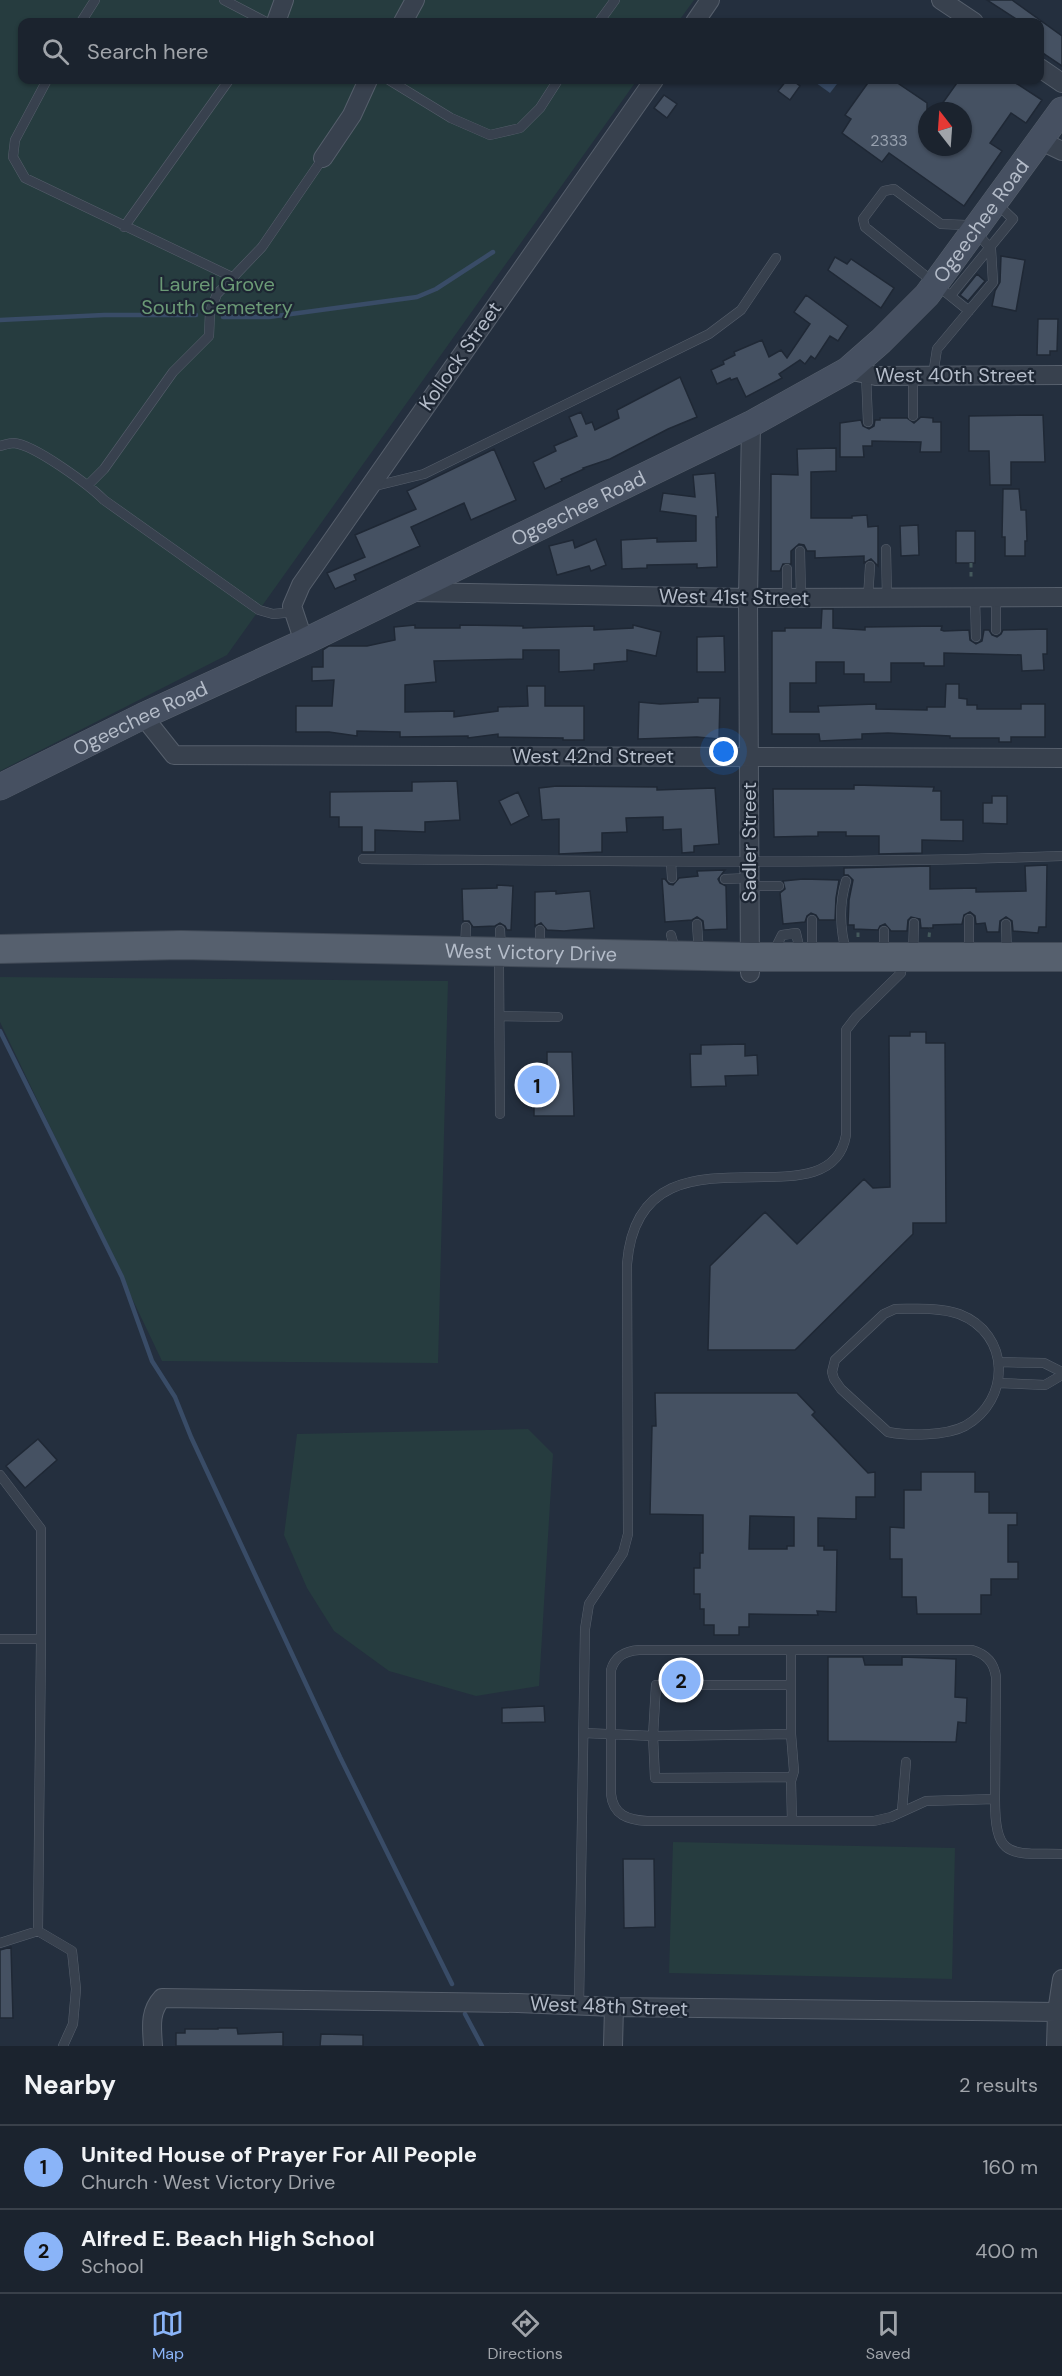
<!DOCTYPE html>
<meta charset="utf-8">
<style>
:root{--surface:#1b232e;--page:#242b36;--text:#f1f3f6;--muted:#a0a4aa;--line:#39404a;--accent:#8ab4f8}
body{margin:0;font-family:"DM Sans",sans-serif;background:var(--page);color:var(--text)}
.compass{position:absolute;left:918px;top:102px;width:54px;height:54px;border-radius:50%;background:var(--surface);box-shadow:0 2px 4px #0004;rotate:343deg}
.you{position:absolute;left:724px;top:752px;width:21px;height:21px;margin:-15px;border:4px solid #fff;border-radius:50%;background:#1a73e8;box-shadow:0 0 0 9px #1a73e833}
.badge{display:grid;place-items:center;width:39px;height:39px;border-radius:50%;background:var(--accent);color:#111;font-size:20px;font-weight:700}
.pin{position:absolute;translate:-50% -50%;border:3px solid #fff;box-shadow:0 2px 6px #0006}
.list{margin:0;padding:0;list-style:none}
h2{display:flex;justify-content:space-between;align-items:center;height:78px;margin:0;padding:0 24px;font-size:26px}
h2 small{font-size:20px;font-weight:400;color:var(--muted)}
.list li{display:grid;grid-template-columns:39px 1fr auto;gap:18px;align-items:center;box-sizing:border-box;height:84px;padding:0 24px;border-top:2px solid var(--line)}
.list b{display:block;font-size:22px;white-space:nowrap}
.list p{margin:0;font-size:20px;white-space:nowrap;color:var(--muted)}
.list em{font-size:20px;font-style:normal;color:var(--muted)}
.icon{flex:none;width:33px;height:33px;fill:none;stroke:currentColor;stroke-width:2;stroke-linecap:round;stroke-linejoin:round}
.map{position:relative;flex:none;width:1062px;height:2046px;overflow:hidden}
.search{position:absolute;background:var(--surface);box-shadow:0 2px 4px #0004;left:18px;right:18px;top:18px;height:66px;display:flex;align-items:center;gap:15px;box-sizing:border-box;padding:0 21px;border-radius:12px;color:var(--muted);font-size:22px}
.sheet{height:246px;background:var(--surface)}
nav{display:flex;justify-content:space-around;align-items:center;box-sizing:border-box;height:84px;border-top:2px solid var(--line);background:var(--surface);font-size:16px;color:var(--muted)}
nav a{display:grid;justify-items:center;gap:3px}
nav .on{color:var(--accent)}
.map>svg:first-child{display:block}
</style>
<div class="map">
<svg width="1062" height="2046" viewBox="0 0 1062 2046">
<rect width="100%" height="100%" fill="#242f3e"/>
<path fill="#263c3f" d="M0,0H694L678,22H22V80H637L227,655L0,771Z
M0,977L448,981L438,1363L162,1361L0,1022Z
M528,1429L553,1454L539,1686L476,1696L389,1671L334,1631L307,1588L284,1535L297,1434Z
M673,1842L955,1848L952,1979L669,1973Z"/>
<path fill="#394c67" d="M812,80H840L830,93Z"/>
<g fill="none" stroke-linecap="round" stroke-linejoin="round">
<path stroke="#394c67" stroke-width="4.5" d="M223,317H269L417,297L436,289L493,252
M0,320L104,315H196
M0,1031L122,1277L152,1361L175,1397L191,1437L340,1757L452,1984
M465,2014L482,2046"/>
</g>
<path fill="#455162" stroke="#1f2835" stroke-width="1.5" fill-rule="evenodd" d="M987,0H1012L1062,36V66L1040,51V22H1021Z
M787,80H792L800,86L790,100L778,91Z
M870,80H893L927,103V147H963V111H937L959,80H1011L1042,100L1026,123L1011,113L990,143L1002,151L964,206L889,153L882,162L842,133L851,119L845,115Z
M664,95L677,104L667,118L654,108Z
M1001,256L1025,260L1016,311L992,306L995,291L1000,282Z
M835,257L847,264L851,259L894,288L881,308L828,270Z
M977,274L985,281L968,301L960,295Z
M806,295L848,326L838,341L830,336L815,359L811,356L805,364L800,360L779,374L782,378L746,397L737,378L731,380L730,378L717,384L711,370L724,364L723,361L735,355L734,352L762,340L769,357L781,350L787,358L810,324L794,312Z
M1038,319H1058L1057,351H1050V355H1037Z
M680,377L697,417L668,429L610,459L583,468L584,469L561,479L562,481L545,489L533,462L556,451L554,446L577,436L569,417L581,412L586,424L592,422L595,430L619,418L617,410Z
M1043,415L1045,462H1011V485H990L989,451H969V416Z
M921,417L933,418V422H941V452H920L921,442L872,441V446H863L864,457H840V423L861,420L863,426L869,429L874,426L875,420H880V418H907L914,423Z
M836,448V471L811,472V518H852V516L867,515L868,527L878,526V566L871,559L864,563V556L815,558V551H807L804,545L799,544L791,551V564H783L780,571H771V474L798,475L797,449Z
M494,449L516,500L471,520L464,503L411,527L420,546L354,575L356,580L335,589L327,573L365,557L355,535L416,509L407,491Z
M715,473L718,517H716L717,567L697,568V564L647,565V568L622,569L621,540L657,538V542L696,541V516L660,511L663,493L695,497L693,475Z
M1003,489H1019L1021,510H1026L1027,541H1025V556H1005V537H1002Z
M918,525L919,555L901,556L900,526Z
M956,531H975V563H956Z
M596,539L606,565L591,571L589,566L557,575L549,546L573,540L575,548Z
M822,609H833V628L865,630V627L942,626L941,630L944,631L969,630L970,640L976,644L982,641L984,630H989L992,635L997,637L1001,634L1003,630L1047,629V654H1043L1044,670L1022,671L1021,655L944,653V666H924V663H891V682H864V674H844V662H816V683H790V712H819L818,706L876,704V709L927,710V707H945L946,684H959V698L967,699V705H977V709H1021V704H1045V737H1011V742H999V738H950V736L888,733L862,734V739L820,741L819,734H772V631H785V628H821Z
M415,625V628H460V625L523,626V628L594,626V630L633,628V625L661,632L656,656L627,650V661L594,664V670L559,672V650H523V659L434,661L436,682L405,685V712L454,711V717L498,711V707L528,706L527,686H545V706H584V740H563V738L498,737V734L468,738V736L400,737V732L357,731V736L329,732H296V706H332L334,680L312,681V667H323V650L329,646H367L395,640L394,627Z
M724,636L725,672H697V637Z
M698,698H720L719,739L697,737L638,739L639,702L660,704L698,702Z
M457,781L460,820L425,822V832L375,830V852H362V827H339V817H330V792L412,791V782Z
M854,785L934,787L933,791H941V820H963V841L922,840V853L879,854V836H846V832H818V836L774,837L773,789H854Z
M557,786L657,787V790L715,788L719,844L694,846V852L682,853L681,829L663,830V817L626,818L627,832L602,833V852L559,854V819L542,820L539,788Z
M518,792L529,816L511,825L499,801Z
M992,796H1007V824L983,823V803H992Z
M1047,865L1046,927H1039L1038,933L1013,931L1012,921L1006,917L1000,921L999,932H987L985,923L976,924L975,916L970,912L964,915L962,924L933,925V928H921L920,919L911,917L908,920L907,931H891L885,924L880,926L878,930L854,929V925H848L849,900L853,880L848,875H844V868L930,866V889L976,888V892L1026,891L1025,866Z
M725,870L718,879L720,883L726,886L727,929L704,930L703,921L697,917L692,920L665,922L662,879H665L669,884L673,885L679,878L698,876L697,871Z
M803,879L839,880L836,898L835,920H819L816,915L811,913L807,916L805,922L783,924L780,893L785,889L783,881Z
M497,885L513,886L511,930H507L505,926L500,923L495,926L473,927L469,921H463L462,889L497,888Z
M556,891V894L590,891L594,928L564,931L547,930L541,923L535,926V892Z
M910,1032H926V1043H945L946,1223H913V1234L795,1350H708L710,1266L765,1212L797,1244L864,1179L873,1188L890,1187L889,1036H910Z
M745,1044V1056L757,1055L758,1075L725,1076L726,1086L691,1087L690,1054H701V1045Z
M547,1052H572L574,1116H534V1087H547Z
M655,1393H797L815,1412L812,1415L868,1473L875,1472V1497H856V1519L818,1518V1546H824V1550H837L836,1612L817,1611L818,1615L749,1614V1627H739V1635H714V1625H704V1609H700V1594H694V1568H700V1553H703V1515L650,1514L652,1426H656ZM750,1516L794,1517V1546H787V1549H749Z
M38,1439L57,1460L25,1488L6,1466Z
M921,1472H975V1492H989V1513H1017V1525H1008V1562H1018V1579H991V1595H981V1614H917L916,1597H902V1559H890V1527L904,1528V1490H921Z
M828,1657H863L865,1665H902V1657L956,1659L955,1697L967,1698L966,1723L958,1722L956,1742L828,1741Z
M544,1706L545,1722L502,1723V1708Z
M623,1859H654L655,1927L624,1928Z
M11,1947L13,2018H0V1950Z
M218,2028H237L238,2034L283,2032V2046H176V2033H185V2029H218Z
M321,2034L363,2035V2046H320Z"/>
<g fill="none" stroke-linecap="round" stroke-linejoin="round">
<defs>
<path id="lane" d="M224,0L266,22
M81,22L95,0
M599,22L615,0
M47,80L15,140L13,157L25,178L232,277
M389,80L451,118L490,135L520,128L540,108L558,80
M124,227L229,80
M951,295L1013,219L997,204
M866,374L868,422
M933,375L937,349L993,282L991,249L974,230L966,225L941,224L894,189L884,191L863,219L865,227L969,311
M913,416V375
M0,446C4,445 10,443 14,443C35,445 89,485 104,500L259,610L273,614L294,612
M88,485L104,469L173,372L209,336L210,312L217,294L262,247L323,158
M371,487L424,474L709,334L741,310L776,258
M886,549L887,598
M800,551L801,598
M975,597L976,637
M996,597V630
M787,598V569
M868,598L870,566
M363,859C596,861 829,865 1062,856
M671,862L672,878
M725,879L750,878
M846,881C839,904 840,931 847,955
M750,886H779
M697,924L699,954
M1006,924L1007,955
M500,930L501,950
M884,931V955
M671,935L676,953
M465,949L466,927
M540,950V930
M778,953V943L782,935L796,933L801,955
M812,955V920
M913,955L914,923
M969,955V919
M499,967L500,1114
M500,1016L558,1017
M895,1309C916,1309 939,1307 959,1314C1011,1334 1011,1400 965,1426C946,1436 908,1436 888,1432L841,1389L834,1379L832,1372L835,1360L884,1314Z
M998,1362L1044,1363L1062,1372
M998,1383L1045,1385L1062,1375
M0,1475L41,1529V1639
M0,1639H41L38,1931L0,1943
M791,1650V1734L794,1771L791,1781L792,1821
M791,1685H656L653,1736L655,1778L792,1777
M584,1733L653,1736L791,1734
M995,1799L926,1801L891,1817L874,1821H647C628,1820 613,1815 611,1794V1670C615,1656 625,1651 639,1650H972C986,1654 994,1662 996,1677L995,1799C995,1860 1010,1853 1062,1854
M902,1811L906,1762
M38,1931L72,1951L76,1989L73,2024L63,2046
M579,2006L585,1629L589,1604L623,1553L628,1534L627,1264C639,1110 830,1230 846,1135V1030L856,1017L901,973"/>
<path id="street" d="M941,0L974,22
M276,22L284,0
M403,22L415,0
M695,22L710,0
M1040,68L1062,83
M1039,140L1062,151
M323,158L352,115L368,80
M848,370L876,376L1062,375
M413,592L748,598L1062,597
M304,642L292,606L301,585L654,80
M143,716L174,755L1062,758
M750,973L748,598L751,424
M153,2046C152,2028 149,2012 162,1998L518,2003L614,2007L1057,2012
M613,2046L614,2007
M1056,2046L1057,2012L1062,1979"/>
<g id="secondary">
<path id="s1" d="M0,787L143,716L304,642L751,424L848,370L881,341L927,295L1062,110"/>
</g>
<g id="primary">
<path id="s2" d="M0,949L181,945L750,957H1062"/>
</g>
</defs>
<use href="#lane" stroke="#565f6c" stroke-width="10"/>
<use href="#street" stroke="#565f6c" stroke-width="20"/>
<use href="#secondary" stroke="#565f6c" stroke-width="27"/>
<use href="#primary" stroke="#414a57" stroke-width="30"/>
<path stroke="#44595c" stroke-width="3" stroke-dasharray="4.5 4.5" stroke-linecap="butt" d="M971,563V580
M858,937V929
M929,937L930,928"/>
<use href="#lane" stroke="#38414e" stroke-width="9"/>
<use href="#street" stroke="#38414e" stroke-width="18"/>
<use href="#secondary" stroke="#465061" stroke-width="26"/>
<use href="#primary" stroke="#56606e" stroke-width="28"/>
</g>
<g text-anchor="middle" stroke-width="4.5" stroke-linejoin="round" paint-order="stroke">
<g font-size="16" fill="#98a1af">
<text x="889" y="146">2333</text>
</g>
<g font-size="20" fill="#b4bcc9" stroke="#1d2633">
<text dy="7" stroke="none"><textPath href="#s1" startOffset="1146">Ogeechee Road</textPath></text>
<text transform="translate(460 356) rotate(-55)" y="7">Kollock Street</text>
<text x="955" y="382">West 40th Street</text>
<text dy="7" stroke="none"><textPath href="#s1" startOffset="642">Ogeechee Road</textPath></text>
<text transform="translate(734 597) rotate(1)" y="7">West 41st Street</text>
<text dy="7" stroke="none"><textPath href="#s1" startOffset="156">Ogeechee Road</textPath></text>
<text x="593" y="763">West 42nd Street</text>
<text transform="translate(749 842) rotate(-90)" y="7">Sadler Street</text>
<text dy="7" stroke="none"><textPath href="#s2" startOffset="531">West Victory Drive</textPath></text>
<text transform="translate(609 2006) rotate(2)" y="7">West 48th Street</text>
</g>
<g font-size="20" fill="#6b9a76" stroke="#1d2633">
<text x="217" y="291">Laurel Grove<tspan x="217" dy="23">South Cemetery</tspan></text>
</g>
</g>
</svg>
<svg class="compass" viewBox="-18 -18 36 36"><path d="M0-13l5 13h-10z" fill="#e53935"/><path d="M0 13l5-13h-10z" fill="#a0a4aa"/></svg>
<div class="you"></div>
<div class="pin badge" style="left:537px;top:1085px">1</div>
<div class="pin badge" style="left:681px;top:1680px">2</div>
<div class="search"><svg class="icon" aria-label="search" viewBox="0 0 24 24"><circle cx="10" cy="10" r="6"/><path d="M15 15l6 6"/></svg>Search here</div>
</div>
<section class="sheet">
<h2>Nearby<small>2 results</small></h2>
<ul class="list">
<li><span class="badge">1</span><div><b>United House of Prayer For All People</b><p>Church · West Victory Drive</p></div><em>160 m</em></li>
<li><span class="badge">2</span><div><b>Alfred E. Beach High School</b><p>School</p></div><em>400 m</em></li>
</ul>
</section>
<nav>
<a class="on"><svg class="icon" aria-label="map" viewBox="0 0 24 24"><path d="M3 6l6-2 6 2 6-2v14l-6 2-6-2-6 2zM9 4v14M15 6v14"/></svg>Map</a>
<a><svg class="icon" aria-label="directions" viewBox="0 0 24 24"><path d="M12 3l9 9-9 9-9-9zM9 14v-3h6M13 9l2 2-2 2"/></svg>Directions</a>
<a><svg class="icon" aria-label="saved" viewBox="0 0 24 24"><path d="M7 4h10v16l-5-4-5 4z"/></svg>Saved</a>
</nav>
